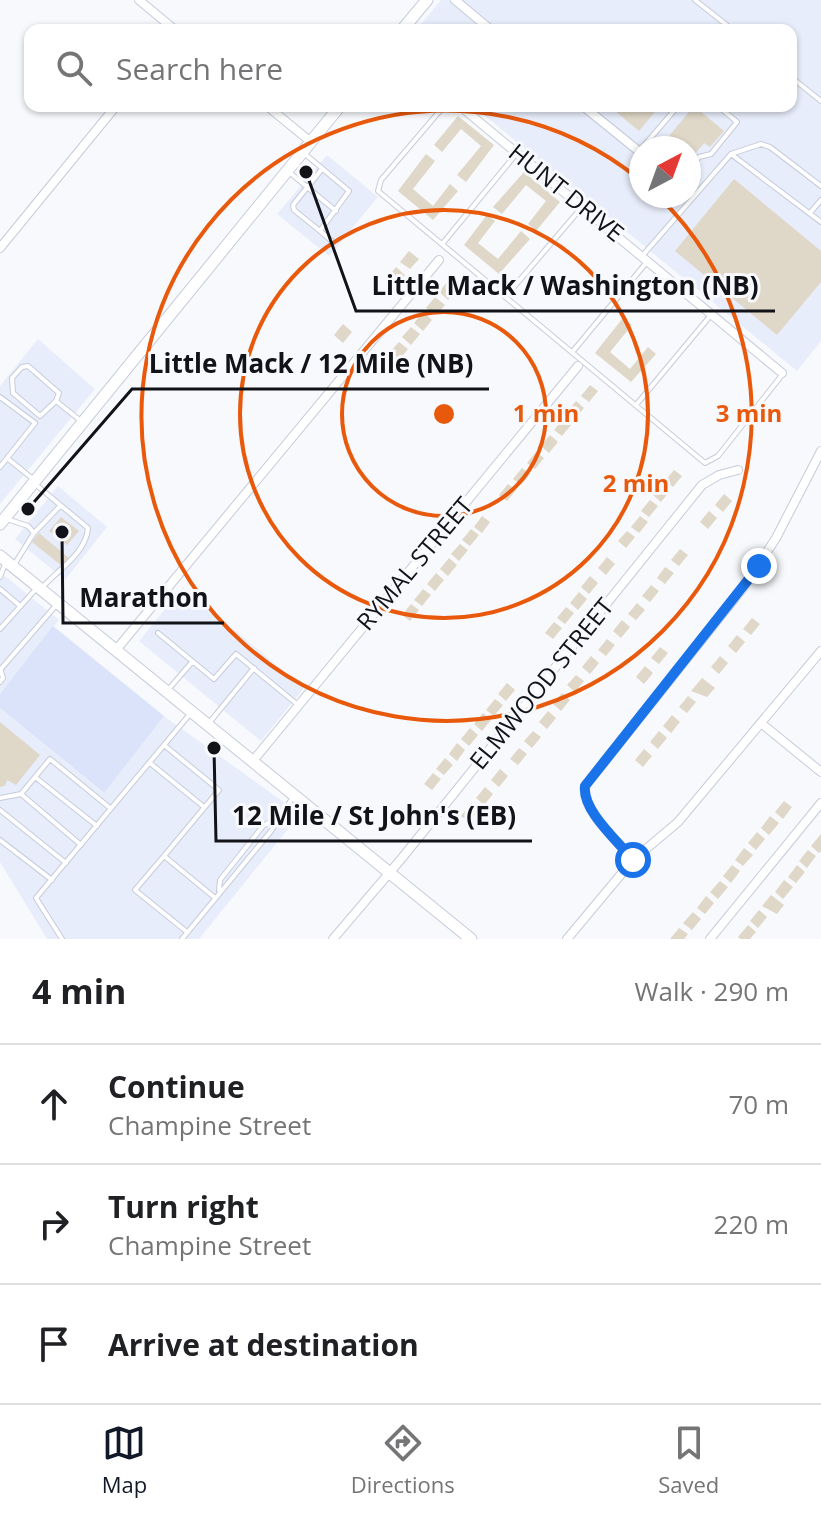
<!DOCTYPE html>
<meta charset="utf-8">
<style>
:root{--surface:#fff;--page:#f2f2f2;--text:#202124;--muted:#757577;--line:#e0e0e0;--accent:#111827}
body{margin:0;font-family:"Open Sans",sans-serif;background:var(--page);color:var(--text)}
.compass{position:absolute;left:629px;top:136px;width:72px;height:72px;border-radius:50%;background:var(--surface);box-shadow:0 2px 6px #0004;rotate:41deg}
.stop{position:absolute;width:24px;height:24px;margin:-18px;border:6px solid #1a73e8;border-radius:50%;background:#fff}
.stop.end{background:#1a73e8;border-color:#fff;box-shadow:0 2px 8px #0008}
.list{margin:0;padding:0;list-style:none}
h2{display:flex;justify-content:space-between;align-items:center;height:104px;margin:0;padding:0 32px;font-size:34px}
h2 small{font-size:26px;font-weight:400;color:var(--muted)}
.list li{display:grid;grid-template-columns:52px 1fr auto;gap:24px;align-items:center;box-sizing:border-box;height:120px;padding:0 32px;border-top:2px solid var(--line)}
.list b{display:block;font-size:30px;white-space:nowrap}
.list p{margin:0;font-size:26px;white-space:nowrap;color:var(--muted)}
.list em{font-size:26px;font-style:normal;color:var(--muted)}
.icon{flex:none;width:44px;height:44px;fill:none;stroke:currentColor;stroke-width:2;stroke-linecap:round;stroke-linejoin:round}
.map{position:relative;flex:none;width:821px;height:939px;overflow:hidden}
.search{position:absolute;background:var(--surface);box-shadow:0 2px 6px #0004;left:24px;right:24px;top:24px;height:88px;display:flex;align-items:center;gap:20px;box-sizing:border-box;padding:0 28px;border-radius:16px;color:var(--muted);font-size:30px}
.sheet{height:464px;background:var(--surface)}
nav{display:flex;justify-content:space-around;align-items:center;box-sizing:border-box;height:112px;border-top:2px solid var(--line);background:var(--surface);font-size:22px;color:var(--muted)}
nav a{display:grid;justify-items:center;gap:4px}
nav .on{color:var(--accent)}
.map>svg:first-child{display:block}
</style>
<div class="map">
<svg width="821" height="939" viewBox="0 0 821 939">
<rect width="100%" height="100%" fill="#f8f9fc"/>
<path fill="#e8edfb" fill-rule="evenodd" d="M441,0H821V341L797,371L473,106H791V30H416ZM641,148H689V196H641Z
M327,155L378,197L329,256L277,214Z
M38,339L95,389L0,504V386Z
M58,486L107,527L65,580L15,539Z
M0,572L59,620L0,694Z
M183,587L304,688L261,741L139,641Z
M0,708L103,793L164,716L300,814L199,939H47L0,862Z"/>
<path fill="#dbe3fb" d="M53,626L164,716L104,793L0,708V694Z"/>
<path fill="#dfd7c7" d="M619,106H660L639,131L615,111Z
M694,106L724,131L710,147L704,143L689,161V148H659Z
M458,116L494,145L466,182L457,175L481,146L461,129L442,152L434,145Z
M426,154L435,161L413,189L433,206L450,184L458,191L433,220L398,191Z
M524,172L560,202L536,231L528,224L546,201L526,185L502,214L493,207Z
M734,179L821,251V282L777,335L675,251Z
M487,215L495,221L478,243L498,259L521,231L530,239L499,274L464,245Z
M409,251L419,259L410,269L400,262Z
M396,267L405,275L396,286L387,278Z
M447,282L457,289L448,300L439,292Z
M435,297L445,305L436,315L426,308Z
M423,312L432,320L423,331L414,323Z
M623,318L632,325L610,352L630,369L648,347L656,354L631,382L595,353Z
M343,324L352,332L343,343L334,335Z
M411,327L420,334L411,345L402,337Z
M399,342L408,349L399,360L390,352Z
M590,385L598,391L589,402L581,396Z
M576,401L584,408L575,419L567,412Z
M563,419L571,425L562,436L554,430Z
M550,435L558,442L549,453L541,446Z
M536,452L544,458L535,469L527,463Z
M522,468L530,474L521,485L513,479Z
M674,470L682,476L673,487L665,481Z
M508,484L516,490L507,501L499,495Z
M662,484L670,491L661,502L653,495Z
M724,494L732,501L723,512L715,505Z
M650,500L658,506L649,517L641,511Z
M709,511L717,518L708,529L700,522Z
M482,516L490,522L482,533L474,527Z
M640,516L648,522L639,533L631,527Z
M61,517L79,531L67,545L49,531Z
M471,529L479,535L470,546L462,540Z
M627,531L635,537L626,548L618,541Z
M39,533L69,558L62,566L32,542Z
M460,544L468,550L459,561L451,554Z
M680,549L688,555L679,566L671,560Z
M607,557L615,564L606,575L598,568Z
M449,558L457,565L448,576L440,569Z
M665,567L674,573L665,584L657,578Z
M436,573L444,580L435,591L427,584Z
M590,576L598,583L589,594L581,587Z
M651,585L659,591L650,602L642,596Z
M423,589L431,595L422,606L414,600Z
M579,592L587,599L578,610L570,603Z
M637,603L645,610L636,620L628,614Z
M411,604L419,610L410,621L402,615Z
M566,607L574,613L565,624L557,618Z
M752,618L760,624L751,635L743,629Z
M622,620L630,627L621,638L613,631Z
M554,622L562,628L553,639L545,633Z
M737,635L745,642L736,653L728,646Z
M607,639L615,645L606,656L598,650Z
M660,647L668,653L659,664L651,658Z
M591,656L599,663L590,674L582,667Z
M720,656L728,663L719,674L711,667Z
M645,666L653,673L644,684L636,677Z
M576,675L584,681L575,692L567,685Z
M702,678L715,688L707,697L691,691Z
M507,683L515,690L506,701L498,694Z
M562,693L570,700L561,711L553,704Z
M688,696L696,702L687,713L679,707Z
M495,699L503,705L494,716L486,710Z
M548,711L556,718L547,729L539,722Z
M483,713L491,720L482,731L474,724Z
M672,715L680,722L671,733L663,726Z
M0,722L40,755L16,785L7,780L5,786L0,787Z
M470,728L478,735L469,746L461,739Z
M533,731L541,737L532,748L524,741Z
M659,731L667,738L658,749L650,742Z
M457,743L465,750L457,761L449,754Z
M519,748L527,754L518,765L510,759Z
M644,749L652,756L643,767L635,760Z
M445,758L453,765L444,775L436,769Z
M500,769L508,776L499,787L491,780Z
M433,773L441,779L432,790L424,784Z
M485,787L493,794L484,805L476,798Z
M784,801L792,807L783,819L775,812Z
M470,805L478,811L469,822L461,816Z
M770,816L779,823L769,835L761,828Z
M757,832L765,839L756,850L748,843Z
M821,834V851L819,853L811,846Z
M744,848L753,855L743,866L735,860Z
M808,850L816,856L807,868L799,861Z
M732,865L740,871L731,883L723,876Z
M797,865L805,872L796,883L788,877Z
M784,880L793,887L783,899L775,892Z
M720,881L728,887L718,899L710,892Z
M771,895L784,905L777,914L762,906Z
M706,896L714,903L705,914L697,908Z
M759,910L767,917L758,928L750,921Z
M693,912L701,919L692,930L683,923Z
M748,925L756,932L750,939H741L738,937Z
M679,928L688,934L684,939H670Z"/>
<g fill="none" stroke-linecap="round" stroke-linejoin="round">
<defs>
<path id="lane" d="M695,0L733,30
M791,77L821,101
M444,106L381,180L378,191L705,463L718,456L782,375
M642,148L678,106
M305,154L349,191L320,231L294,210L293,205L322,169
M731,154L761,144L770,147L821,186
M689,169L699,157L711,154L737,122L718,106
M289,172L336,211
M810,213L821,200
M320,231L333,242
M443,243L517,153
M643,255L731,154L821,222
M507,295L582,207
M574,350L646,263
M0,397L35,423L0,467
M56,401L40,416L13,393L12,378L22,367L28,366L59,393L56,401L81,421
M636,405L711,315
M7,458L33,479
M35,484L88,528C86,554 57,570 42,588
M7,519L28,526L34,533
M14,565L34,533L60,506
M0,577L5,564
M0,589L19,605
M0,629L36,589
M158,633L214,679L236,654L298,705
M0,670L58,603
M0,682L3,678L1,671
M168,690L192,662
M209,723L254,668
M164,745L219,790L164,856L214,897
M150,763L204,807
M35,777L97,826
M21,794L81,845
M0,798L21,794L50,759L110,808
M0,810L66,863
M0,840L52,880
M164,856L135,890L187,932
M219,890L220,880L263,826L275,819
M62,939L36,898L190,714
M182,939L271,831L293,797"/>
<path id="street" d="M139,0L175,30
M455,0L491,30
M267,106L311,142
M460,106L782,373
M583,106L641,153
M689,193L692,195
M0,248L116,106
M116,650L439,260
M761,723L821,772
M252,762L578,366
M633,860C618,841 582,811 585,786L743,588L776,538L821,451
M333,939L402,858L702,485L719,475L738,470
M567,939L633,860L678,822L821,651
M710,939L821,803"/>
<path id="secondary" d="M402,30L427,0
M0,524L340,106
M0,556L471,939"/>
</defs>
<use href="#lane" stroke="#c6cbdb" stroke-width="6"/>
<use href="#street" stroke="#c6cbdb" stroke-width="10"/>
<use href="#secondary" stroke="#c6cbdb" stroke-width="13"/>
<use href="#lane" stroke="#fff" stroke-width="4"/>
<use href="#street" stroke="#fff" stroke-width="8"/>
<use href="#secondary" stroke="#fff" stroke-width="11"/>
</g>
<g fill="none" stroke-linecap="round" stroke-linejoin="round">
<path stroke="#1a73e8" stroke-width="10" d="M633,860C618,841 582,811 585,786L759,566"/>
</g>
<g fill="none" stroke="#e8590c" stroke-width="4">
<circle cx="444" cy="414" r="102"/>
<circle cx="444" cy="414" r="204"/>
<path d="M658 196A305 305 0 1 1 640 180"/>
</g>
<g text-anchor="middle" stroke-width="6" stroke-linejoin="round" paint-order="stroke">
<g font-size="24" fill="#121319" stroke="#f8f9fc">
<text transform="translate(566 193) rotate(39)" y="8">HUNT DRIVE</text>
<text transform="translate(415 564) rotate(-50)" y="8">RYMAL STREET</text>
<text transform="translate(542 684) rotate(-51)" y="8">ELMWOOD STREET</text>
</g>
</g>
<circle cx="444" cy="414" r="12" fill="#e8590c" stroke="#f8f9fc" stroke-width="4"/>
<g font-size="24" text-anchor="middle" font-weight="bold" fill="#e8590c" stroke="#f8f9fc" stroke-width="6" stroke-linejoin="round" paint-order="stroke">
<text x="546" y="422">1 min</text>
<text x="749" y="422">3 min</text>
<text x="636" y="492">2 min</text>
</g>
<path fill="none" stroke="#121319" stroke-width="3" d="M306 172L356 311H775M28 509L132 389H489M62 532L63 623H224M214 748L216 841H532"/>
<g fill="#121319" stroke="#f8f9fc" stroke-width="3">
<circle cx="306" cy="172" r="8"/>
<circle cx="28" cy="509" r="8"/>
<circle cx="62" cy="532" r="8"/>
<circle cx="214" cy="748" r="8"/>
</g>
<g font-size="26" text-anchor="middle" font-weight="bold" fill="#121319" stroke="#f8f9fc" stroke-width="6" stroke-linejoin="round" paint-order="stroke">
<text x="565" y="295">Little Mack / Washington (NB)</text>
<text x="311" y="373">Little Mack / 12 Mile (NB)</text>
<text x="144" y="607">Marathon</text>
<text x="374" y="825">12 Mile / St John's (EB)</text>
</g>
</svg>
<svg class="compass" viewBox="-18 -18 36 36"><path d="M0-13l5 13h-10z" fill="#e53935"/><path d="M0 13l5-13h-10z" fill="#757577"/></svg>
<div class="stop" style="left:633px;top:860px"></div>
<div class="stop end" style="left:759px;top:566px"></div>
<div class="search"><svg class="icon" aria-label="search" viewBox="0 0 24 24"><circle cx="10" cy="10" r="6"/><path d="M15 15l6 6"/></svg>Search here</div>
</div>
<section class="sheet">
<h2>4 min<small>Walk · 290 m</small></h2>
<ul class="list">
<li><svg class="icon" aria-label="ahead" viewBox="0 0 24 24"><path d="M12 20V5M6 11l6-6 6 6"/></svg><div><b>Continue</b><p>Champine Street</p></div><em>70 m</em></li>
<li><svg class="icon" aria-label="right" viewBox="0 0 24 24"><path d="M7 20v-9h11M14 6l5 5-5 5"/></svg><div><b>Turn right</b><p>Champine Street</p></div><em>220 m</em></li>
<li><svg class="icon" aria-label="arrive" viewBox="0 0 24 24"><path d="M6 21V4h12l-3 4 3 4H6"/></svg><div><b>Arrive at destination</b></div></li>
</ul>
</section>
<nav>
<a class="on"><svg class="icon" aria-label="map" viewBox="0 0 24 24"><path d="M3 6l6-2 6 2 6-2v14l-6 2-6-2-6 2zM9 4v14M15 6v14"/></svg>Map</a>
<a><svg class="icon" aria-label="directions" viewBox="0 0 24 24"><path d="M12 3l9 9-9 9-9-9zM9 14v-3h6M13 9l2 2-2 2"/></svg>Directions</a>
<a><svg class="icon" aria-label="saved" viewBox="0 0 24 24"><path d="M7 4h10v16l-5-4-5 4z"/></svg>Saved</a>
</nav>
